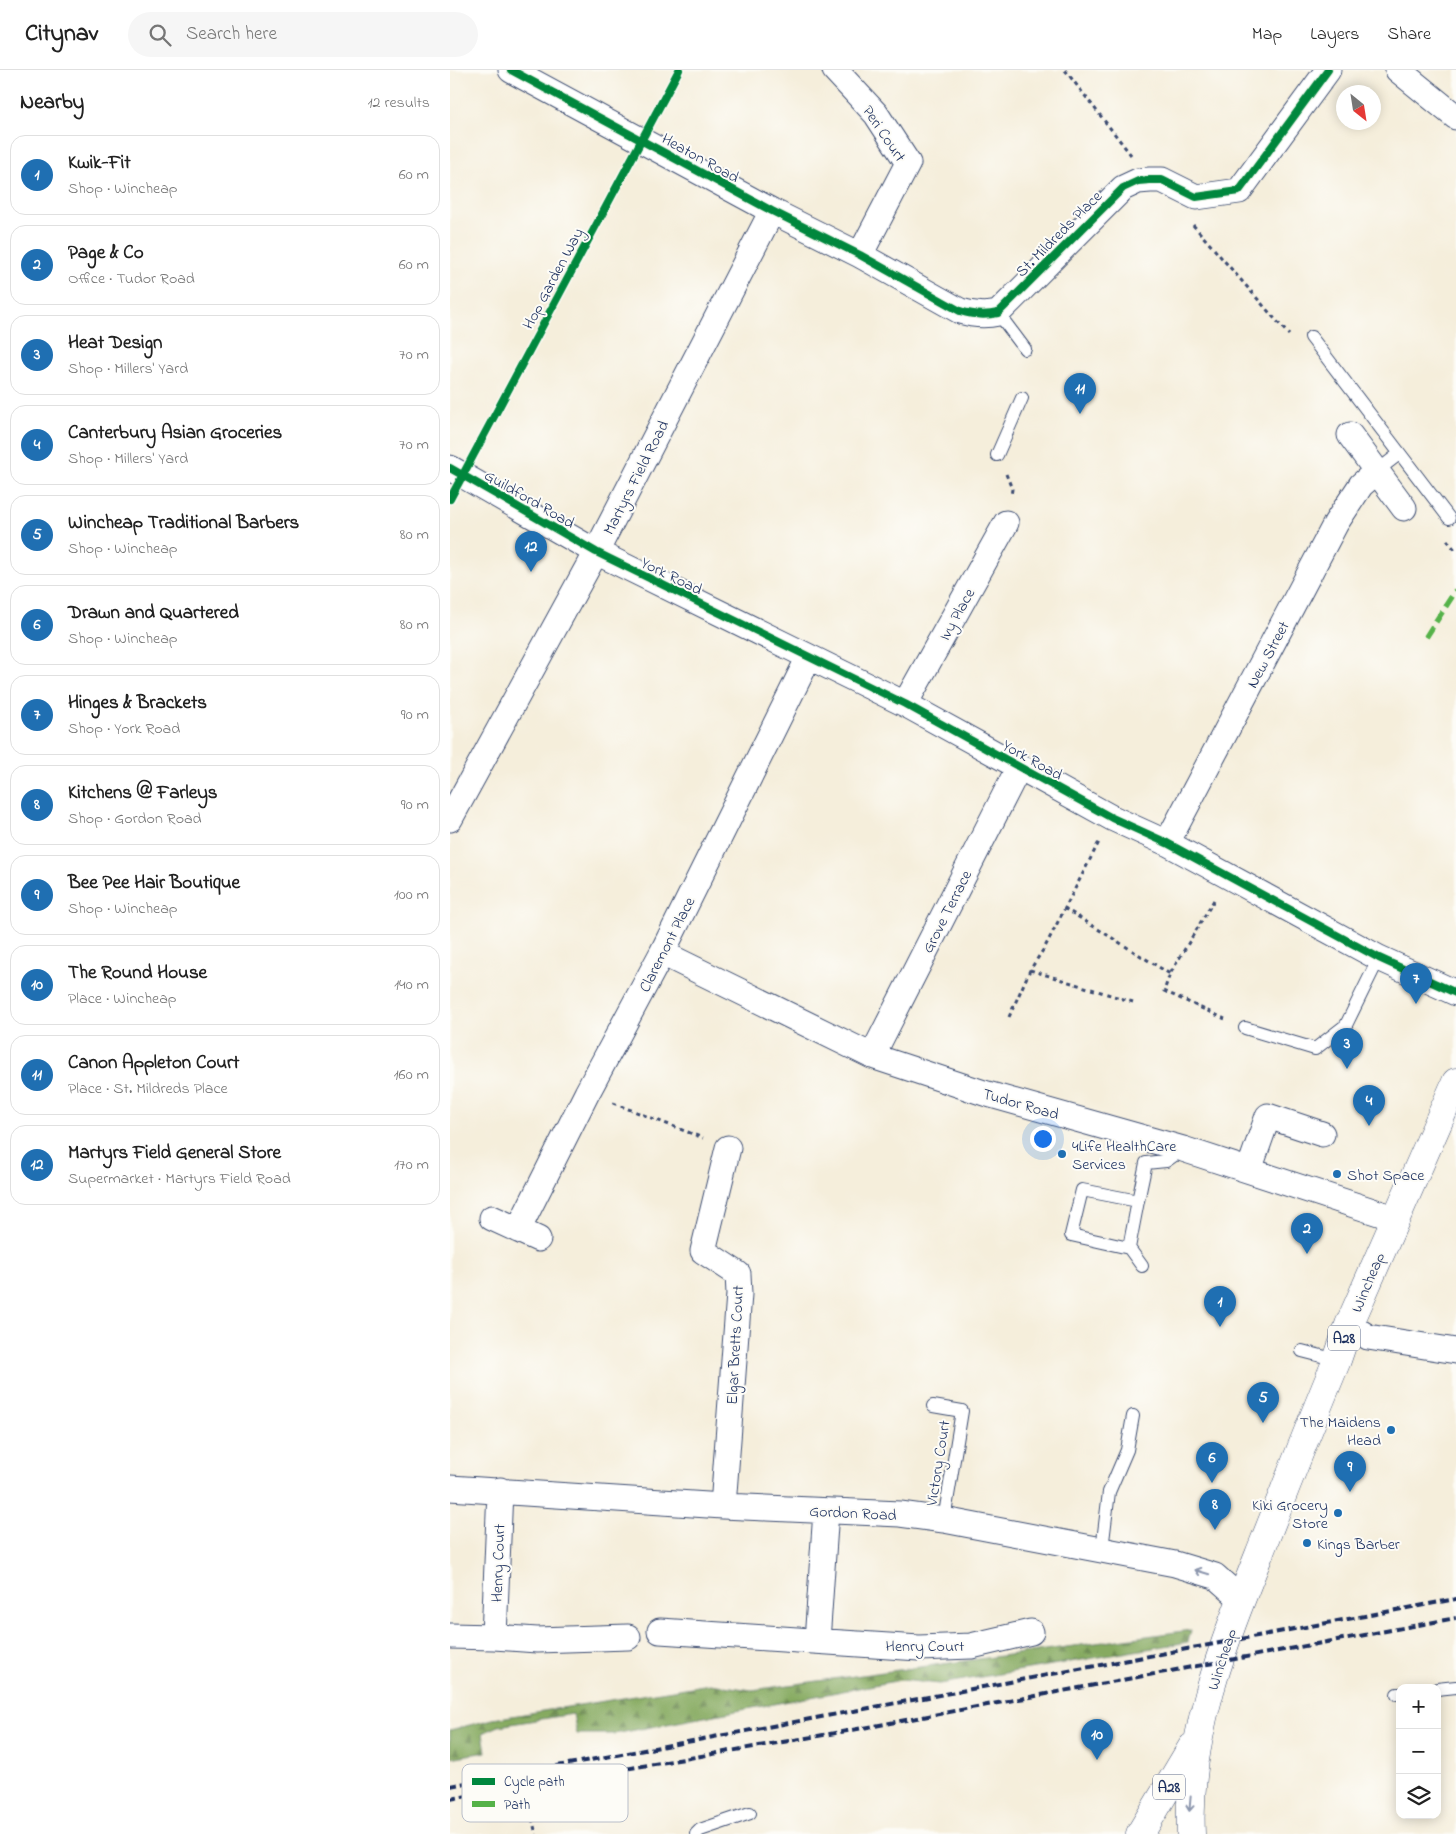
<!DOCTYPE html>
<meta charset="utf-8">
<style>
:root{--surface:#fff;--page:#f6f6f6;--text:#222;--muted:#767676;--line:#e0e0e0;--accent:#1f6fb2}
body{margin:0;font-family:"Indie Flower",sans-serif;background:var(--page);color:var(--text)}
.controls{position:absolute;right:15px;bottom:15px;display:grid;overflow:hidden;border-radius:10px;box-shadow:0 2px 12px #0003}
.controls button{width:45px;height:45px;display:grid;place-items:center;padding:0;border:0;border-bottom:1px solid var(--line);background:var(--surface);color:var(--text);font:25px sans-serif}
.compass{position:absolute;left:886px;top:15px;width:45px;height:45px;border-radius:50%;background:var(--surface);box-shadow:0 2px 12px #0003;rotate:150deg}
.you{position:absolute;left:592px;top:1068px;width:18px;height:18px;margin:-12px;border:4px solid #fff;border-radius:50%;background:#1a73e8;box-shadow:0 0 0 8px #1a73e833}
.badge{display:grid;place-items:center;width:32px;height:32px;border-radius:50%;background:var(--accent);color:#fff;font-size:16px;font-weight:700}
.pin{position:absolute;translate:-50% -41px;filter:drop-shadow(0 1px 2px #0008)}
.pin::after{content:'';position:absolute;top:26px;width:18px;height:15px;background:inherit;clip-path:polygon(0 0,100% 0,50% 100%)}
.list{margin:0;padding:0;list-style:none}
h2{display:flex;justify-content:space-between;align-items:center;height:65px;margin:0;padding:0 20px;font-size:21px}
h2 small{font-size:16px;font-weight:400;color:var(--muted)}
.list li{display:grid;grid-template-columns:32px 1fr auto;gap:15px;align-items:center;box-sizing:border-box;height:80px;margin:0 10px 10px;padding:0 10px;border:1px solid var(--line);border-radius:15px}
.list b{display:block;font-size:19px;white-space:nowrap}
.list p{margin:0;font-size:16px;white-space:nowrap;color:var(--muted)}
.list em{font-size:16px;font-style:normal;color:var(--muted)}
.icon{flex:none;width:28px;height:28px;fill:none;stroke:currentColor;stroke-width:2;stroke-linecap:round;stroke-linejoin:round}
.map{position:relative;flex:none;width:1006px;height:1764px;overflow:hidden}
header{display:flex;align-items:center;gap:30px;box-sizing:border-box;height:70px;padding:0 25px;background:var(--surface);border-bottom:1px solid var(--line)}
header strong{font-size:24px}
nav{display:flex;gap:28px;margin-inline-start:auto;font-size:18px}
.search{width:350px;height:45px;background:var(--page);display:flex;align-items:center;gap:12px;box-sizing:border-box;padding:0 18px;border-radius:28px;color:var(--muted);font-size:19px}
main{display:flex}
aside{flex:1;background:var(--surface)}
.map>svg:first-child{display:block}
</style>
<header>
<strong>Citynav</strong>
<div class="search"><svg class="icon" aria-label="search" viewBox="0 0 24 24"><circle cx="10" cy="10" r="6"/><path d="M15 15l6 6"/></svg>Search here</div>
<nav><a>Map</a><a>Layers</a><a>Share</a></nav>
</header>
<main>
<aside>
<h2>Nearby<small>12 results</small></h2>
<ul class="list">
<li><span class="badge">1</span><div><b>Kwik-Fit</b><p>Shop · Wincheap</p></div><em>60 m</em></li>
<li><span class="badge">2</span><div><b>Page &amp; Co</b><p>Office · Tudor Road</p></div><em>60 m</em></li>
<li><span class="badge">3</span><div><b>Heat Design</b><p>Shop · Millers' Yard</p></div><em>70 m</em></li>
<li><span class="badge">4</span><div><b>Canterbury Asian Groceries</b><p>Shop · Millers' Yard</p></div><em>70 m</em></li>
<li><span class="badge">5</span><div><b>Wincheap Traditional Barbers</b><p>Shop · Wincheap</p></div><em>80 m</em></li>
<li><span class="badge">6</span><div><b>Drawn and Quartered</b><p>Shop · Wincheap</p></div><em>80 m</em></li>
<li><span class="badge">7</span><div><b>Hinges &amp; Brackets</b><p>Shop · York Road</p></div><em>90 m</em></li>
<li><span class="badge">8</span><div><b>Kitchens @ Farleys</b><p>Shop · Gordon Road</p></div><em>90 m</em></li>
<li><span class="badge">9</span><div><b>Bee Pee Hair Boutique</b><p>Shop · Wincheap</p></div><em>100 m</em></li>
<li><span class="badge">10</span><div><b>The Round House</b><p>Place · Wincheap</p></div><em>140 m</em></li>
<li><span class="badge">11</span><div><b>Canon Appleton Court</b><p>Place · St. Mildreds Place</p></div><em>160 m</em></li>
<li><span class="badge">12</span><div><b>Martyrs Field General Store</b><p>Supermarket · Martyrs Field Road</p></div><em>170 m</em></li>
</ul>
</aside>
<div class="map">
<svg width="1006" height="1764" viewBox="0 0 1006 1764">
<defs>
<pattern id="forest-firs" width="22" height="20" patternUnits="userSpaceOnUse" patternTransform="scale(1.25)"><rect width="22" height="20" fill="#86aa60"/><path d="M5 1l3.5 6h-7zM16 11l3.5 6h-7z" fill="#6d8b52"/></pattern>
</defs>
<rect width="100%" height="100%" fill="#fdfcf7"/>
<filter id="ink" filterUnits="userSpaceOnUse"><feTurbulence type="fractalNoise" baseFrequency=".02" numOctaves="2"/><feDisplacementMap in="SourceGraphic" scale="10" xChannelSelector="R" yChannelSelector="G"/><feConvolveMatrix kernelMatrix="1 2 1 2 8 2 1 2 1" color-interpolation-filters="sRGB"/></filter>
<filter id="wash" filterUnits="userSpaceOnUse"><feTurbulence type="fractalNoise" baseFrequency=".0096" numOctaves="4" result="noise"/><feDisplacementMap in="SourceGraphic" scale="20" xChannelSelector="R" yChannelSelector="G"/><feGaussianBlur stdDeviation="1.12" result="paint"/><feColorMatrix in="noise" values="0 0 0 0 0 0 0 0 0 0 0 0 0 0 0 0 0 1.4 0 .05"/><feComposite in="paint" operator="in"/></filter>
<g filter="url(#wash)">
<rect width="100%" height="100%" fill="#f5eedb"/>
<path fill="url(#forest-firs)" stroke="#506c5f" d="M741,1560L738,1572L490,1614L451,1610L164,1664H127L123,1644L49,1656L33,1663L36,1682L0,1688V1660L43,1649L260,1614L302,1620Z"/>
</g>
<g filter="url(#ink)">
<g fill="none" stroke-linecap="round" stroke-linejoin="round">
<defs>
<path id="service" d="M548,243L575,279
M861,267L999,448
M547,385L572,328
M927,401L949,384
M795,958L865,979L896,955L929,888
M688,1131L696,1093L716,1091L733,1079
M679,1178L688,1131L632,1120L621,1165L679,1178L692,1196
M852,1281L887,1290
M483,1336L512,1341L494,1450
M652,1479L659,1422L677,1380L683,1346
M987,1619L1006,1617
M947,1624H950
M246,1764L250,1760L300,1743"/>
<path id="minor" d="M61,0L322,141L410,185L510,241C523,245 535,246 548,243L673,118L688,111L700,110H712L746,127L789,121L878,0
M385,0L426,44L458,93L410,185
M948,0L1006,47
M900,365L954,438
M0,398L146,482L455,634L662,748L717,773L929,888L1006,923
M455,634L556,453
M0,749L146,482L322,141
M717,773L886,453L911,415L927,401
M212,883L422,986L534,1023L733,1079L944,1148
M422,986L569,697
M799,1100L818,1046L872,1064
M42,1148L88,1169
M68,1160L137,1023L212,883L359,587
M899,1255L918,1267L1006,1281
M0,1418L273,1436L450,1444L494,1450L725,1494L765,1506L791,1529
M273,1436L289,1224L288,1204L253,1181L278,1078
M210,1561L469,1578L521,1576L581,1562
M0,1566L44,1567L87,1570L178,1567
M44,1567L50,1420
M367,1571L376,1441"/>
<path id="trunk" d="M690,1764L742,1677
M741,1764C736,1662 777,1565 814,1472C838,1411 862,1350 887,1290L899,1255L1006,1012"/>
</defs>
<use href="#service" stroke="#3c4c71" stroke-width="14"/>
<use href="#minor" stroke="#3c4c71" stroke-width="27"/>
<use href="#trunk" stroke="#3c4c71" stroke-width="29"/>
<path stroke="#3c4c71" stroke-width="3" stroke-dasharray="4 4" stroke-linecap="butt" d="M615,0L681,85
M743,155L839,265
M556,404L562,419L561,426
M997,470L1006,481
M764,830L720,904L714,921L775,949
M614,838L720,904
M580,900L683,932
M559,947L580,900L595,877L649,772
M163,1033L253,1068
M78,1733L86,1764"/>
<use href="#service" stroke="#fff" stroke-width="12"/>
<use href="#minor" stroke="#fff" stroke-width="25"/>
<use href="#trunk" stroke="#fff" stroke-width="28"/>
<path stroke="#1b2f5e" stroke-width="4" stroke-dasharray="8 4" stroke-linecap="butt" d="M0,1716L1006,1529
M0,1729L397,1661L1006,1548"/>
<path stroke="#55b248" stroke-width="6" stroke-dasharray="12 6" stroke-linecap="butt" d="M976,567L1006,520"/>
<defs>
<path id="cycleway" d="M61,0L322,141L410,185L510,241C523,245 535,246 548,243L673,118L688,111L700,110H712L746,127L789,121L878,0
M0,398L146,482L455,634L662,748L717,773L929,888L1006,923
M0,429L229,0"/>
</defs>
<use href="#cycleway" stroke="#fdfcf7" stroke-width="11"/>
<use href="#cycleway" stroke="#00873e" stroke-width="8"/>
</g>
<defs><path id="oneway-shaft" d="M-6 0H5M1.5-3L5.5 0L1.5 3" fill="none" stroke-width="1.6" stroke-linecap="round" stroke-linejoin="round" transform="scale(1.25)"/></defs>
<g stroke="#8d97ae">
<use href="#oneway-shaft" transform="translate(752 1502) rotate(-163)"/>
<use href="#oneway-shaft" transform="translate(740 1734) rotate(95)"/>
</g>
</g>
<g fill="#1f6fb2" stroke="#fdfcf7" stroke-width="2">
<circle cx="612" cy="1084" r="5"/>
<circle cx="887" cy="1104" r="5"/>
<circle cx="941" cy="1360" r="5"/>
<circle cx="888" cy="1443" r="5"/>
<circle cx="857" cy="1473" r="5"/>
</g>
<g text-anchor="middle" stroke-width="4" stroke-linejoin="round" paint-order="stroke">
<g fill="#fdfcf7" stroke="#5f6c8c" stroke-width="1">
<rect x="878" y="1255.5" width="32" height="25" rx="4"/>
<rect x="703" y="1704.5" width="32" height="25" rx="4"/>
</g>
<g font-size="15" font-weight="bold" fill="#1b2f5e">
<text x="894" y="1273">A28</text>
<text x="719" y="1722">A28</text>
</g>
<g font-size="16" fill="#1b2f5e" stroke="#fdfcf7">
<text transform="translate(435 63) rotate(56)" y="6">Peri Court</text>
<text transform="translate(251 87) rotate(29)" y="6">Heaton Road</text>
<text transform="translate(608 163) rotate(-45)" y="6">St. Mildreds Place</text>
<text transform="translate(102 208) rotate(-62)" y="6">Hop Garden Way</text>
<text transform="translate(185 407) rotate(-63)" y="6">Martyrs Field Road</text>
<text transform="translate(80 428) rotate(30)" y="6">Guildford Road</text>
<text transform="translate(222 505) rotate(26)" y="6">York Road</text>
<text transform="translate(506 544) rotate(-61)" y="6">Ivy Place</text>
<text transform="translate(817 584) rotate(-62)" y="6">New Street</text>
<text transform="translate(583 689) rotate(29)" y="6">York Road</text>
<text transform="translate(496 841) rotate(-63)" y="6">Grove Terrace</text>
<text transform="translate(216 874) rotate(-63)" y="6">Claremont Place</text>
<text transform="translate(571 1033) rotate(16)" y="6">Tudor Road</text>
<text transform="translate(917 1212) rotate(-67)" y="6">Wincheap</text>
<text transform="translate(284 1275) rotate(-87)" y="6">Elgar Bretts Court</text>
<text transform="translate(487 1393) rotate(-81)" y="6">Victory Court</text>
<text transform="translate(403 1442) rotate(3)" y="6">Gordon Road</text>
<text transform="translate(47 1493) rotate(-88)" y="6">Henry Court</text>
<text x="475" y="1581">Henry Court</text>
<text transform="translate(771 1589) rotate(-72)" y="6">Wincheap</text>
</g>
<g font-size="16" fill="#1b2f5e" stroke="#fdfcf7" text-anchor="start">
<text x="622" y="1081">4Life HealthCare<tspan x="622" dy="18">Services</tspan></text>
<text x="897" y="1110">Shot Space</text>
<text x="931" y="1357" text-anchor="end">The Maidens<tspan x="931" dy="18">Head</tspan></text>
<text x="878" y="1440" text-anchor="end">Kiki Grocery<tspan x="878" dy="18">Store</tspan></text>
<text x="867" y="1479">Kings Barber</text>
</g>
</g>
<rect x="12" y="1694" width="166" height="58" rx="8" fill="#fdfcf7" stroke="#b9bec9" stroke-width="1"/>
<rect x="22" y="1708" width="23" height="7" fill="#00873e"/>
<rect x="22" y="1731" width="23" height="6" fill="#55b248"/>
<g font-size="14" fill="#1b2f5e">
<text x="54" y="1716">Cycle path</text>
<text x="54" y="1739">Path</text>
</g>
</svg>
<div class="controls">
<button>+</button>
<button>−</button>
<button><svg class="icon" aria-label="layers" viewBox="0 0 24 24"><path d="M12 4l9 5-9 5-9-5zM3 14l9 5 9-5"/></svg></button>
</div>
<svg class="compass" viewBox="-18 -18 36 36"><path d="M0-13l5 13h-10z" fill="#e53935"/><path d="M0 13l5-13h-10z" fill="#767676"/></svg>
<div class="you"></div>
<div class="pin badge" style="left:770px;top:1257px">1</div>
<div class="pin badge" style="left:857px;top:1184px">2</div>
<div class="pin badge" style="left:897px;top:999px">3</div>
<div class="pin badge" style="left:919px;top:1056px">4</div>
<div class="pin badge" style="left:813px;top:1353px">5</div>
<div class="pin badge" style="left:762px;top:1413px">6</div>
<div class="pin badge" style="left:966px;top:934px">7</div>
<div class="pin badge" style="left:765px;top:1460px">8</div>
<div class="pin badge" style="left:900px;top:1422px">9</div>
<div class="pin badge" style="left:647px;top:1690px">10</div>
<div class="pin badge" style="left:630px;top:344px">11</div>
<div class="pin badge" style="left:81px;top:502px">12</div>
</div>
</main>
